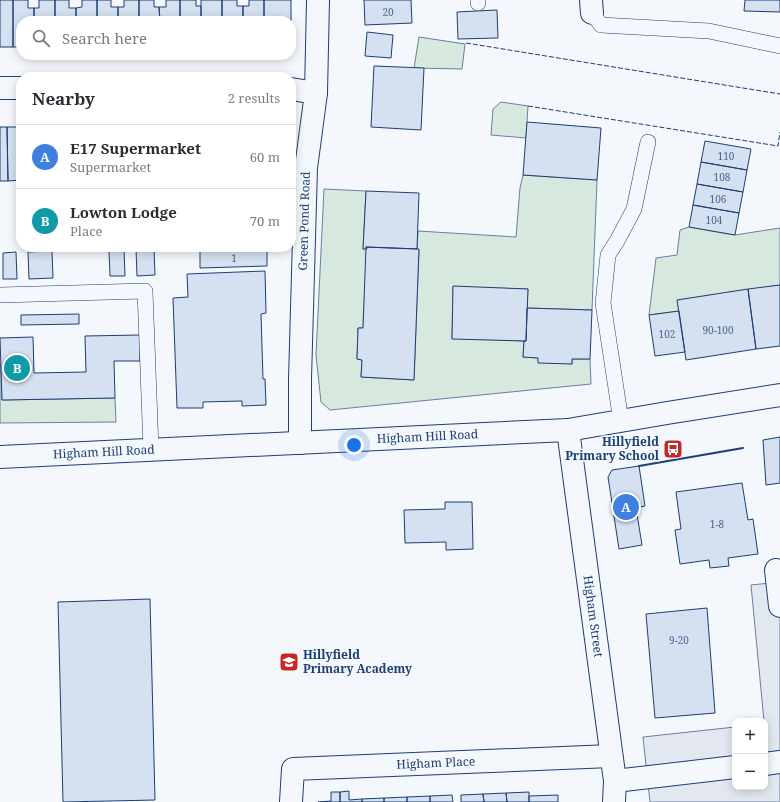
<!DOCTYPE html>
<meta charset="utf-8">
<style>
:root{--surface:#fff;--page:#f7f7f7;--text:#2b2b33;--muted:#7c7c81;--line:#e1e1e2;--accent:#c62828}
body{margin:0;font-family:"Noto Serif",serif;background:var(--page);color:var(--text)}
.controls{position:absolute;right:12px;bottom:12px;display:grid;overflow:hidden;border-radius:8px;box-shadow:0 2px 10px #0003}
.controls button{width:36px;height:36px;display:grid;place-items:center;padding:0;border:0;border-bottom:1px solid var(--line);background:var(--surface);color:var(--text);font:20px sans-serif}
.you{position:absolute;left:354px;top:445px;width:14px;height:14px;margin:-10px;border:3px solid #fff;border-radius:50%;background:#1a73e8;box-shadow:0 0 0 6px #1a73e833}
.badge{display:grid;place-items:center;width:26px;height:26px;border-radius:50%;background:var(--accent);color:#fff;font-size:13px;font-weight:700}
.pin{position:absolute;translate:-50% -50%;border:2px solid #fff;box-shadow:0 1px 4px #0006}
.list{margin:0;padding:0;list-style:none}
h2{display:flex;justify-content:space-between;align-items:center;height:52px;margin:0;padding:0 16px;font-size:17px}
h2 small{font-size:13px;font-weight:400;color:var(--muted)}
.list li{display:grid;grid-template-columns:26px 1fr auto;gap:12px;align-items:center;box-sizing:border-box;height:64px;padding:0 16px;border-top:1px solid var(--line)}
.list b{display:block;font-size:15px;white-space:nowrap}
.list p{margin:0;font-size:13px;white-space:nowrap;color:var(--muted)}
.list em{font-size:13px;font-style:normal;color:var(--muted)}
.icon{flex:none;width:22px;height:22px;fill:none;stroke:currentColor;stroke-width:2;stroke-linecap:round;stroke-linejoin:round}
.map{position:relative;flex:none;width:780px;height:802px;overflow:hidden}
.search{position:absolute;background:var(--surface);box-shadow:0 2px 10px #0003;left:16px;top:16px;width:280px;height:44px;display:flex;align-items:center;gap:10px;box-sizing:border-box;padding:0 14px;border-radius:16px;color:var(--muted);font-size:15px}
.panel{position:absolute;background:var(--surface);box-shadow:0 2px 10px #0003;left:16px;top:72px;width:280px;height:180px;border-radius:16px}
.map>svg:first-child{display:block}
</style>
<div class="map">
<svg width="780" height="802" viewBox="0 0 780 802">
<rect width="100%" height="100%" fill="#f4f7fb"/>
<path fill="#d7e8df" stroke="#687fa3" d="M419,37L465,44L462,69L414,68Z
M501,102L528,106L526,138L491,135L493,109Z
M523,175L597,180L592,310L527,308L528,289L453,287L452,338L524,341L523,357L538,358L572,364V359H590L591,384L330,410L321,402L316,355L324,189L366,191L363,249H367L363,328H358L357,359L362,360L361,377L414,380L419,250L417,249L418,231L516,237L520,188Z
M689,227L735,235L780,228V285L678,300L679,311L649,315L656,258L677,255L680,230Z
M0,364H1L2,400L115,398L116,422L0,423Z"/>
<path fill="#e3e8f0" stroke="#687fa3" d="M780,582V802H650L643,737L735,727V787H765V721H764L751,585Z"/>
<path fill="#d5e0f0" stroke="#1d3f73" d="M0,0H13V47H0Z
M13,0H28V8H34V21H21V47H13Z
M39,0H55V21H34V8H39Z
M55,0H69V8H76V21H55Z
M82,0H97V21H76V8L82,7Z
M97,0H111V7H118V21H97Z
M124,0H139V21H118V7H124Z
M139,0H154V7H159L160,21H139Z
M166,0H180V21H160L159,7H166Z
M180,0H196V6H201V21H180Z
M201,0H222V21H201Z
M222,0H237V6H243V21H222Z
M249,0H264V21H243V6H249Z
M264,0H291V21H264Z
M364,0H411L412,23L365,25Z
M745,0H780V12L744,11Z
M497,10L498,38L458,39L457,12Z
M367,32L393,35L391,58L365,56Z
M374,66L424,68L421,130L371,127Z
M527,122L601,128L597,180L523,175Z
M0,127H7L8,181H0Z
M7,127H21V180L8,181Z
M705,141L751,149L747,170L701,162Z
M701,162L747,170L743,192L697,184Z
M697,184L743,192L739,213L693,205Z
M366,191L419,193L417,249L366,247L367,249H363Z
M693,205L739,213L735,235L689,227Z
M227,247H267V266L200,268V251L227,250Z
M366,247L419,249L414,380L361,377L362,360L357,359L358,328H363Z
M136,249H154L155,275L137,276Z
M109,250H124L125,276H110Z
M52,251L53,278L29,279L28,252Z
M16,252L17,279H3V253Z
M265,271L266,313L261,314L263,379H265L266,405L242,406V401L203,402V408H177L173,298L188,297L187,274Z
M780,285V346L756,349L748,289Z
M453,286L528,289L526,341L452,339Z
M748,289L756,349L686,360L677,300Z
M527,308L592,310L590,359H572V364L538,363V358L523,357L524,341H526Z
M679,311L685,352L655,356L649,315Z
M79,314V324L21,325V315Z
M140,335V361H114L115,398L2,400L0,338L33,337L34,373L86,372L85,336Z
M780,437V483L766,485L763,440Z
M639,466L645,506L636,508L642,545L619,549L608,477L612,470Z
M742,483L748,520L753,519L758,554L728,558L729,566L710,568L709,560L680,564L675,530L681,529L676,492Z
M445,502H472L473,549L446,550V542L405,543L404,510L445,509Z
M150,599L155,800L63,802L58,602Z
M707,608L715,713L655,718L646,614Z
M349,791V800L362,799V802H340V792Z
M331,792H340V802H318L331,801Z
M529,792V802H507L506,793Z
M506,793L507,802H484L483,794Z
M483,794L484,802H461V795Z
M452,795L453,802H430V796Z
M558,795V802H529V796Z
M430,796V802H407V797Z
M407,797V802H384V798Z
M384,798V802H362V799Z"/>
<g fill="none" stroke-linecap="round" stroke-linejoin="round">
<defs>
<path id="service" d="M478,0V3
M592,13L601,25L709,31L780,46
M0,295L145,291L151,449
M621,421L603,303L608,255L617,241L634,209L648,142"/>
<g id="minor">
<path d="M591,0L592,13"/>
<path d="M0,88H21"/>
<path d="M291,89L316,93"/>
<path id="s1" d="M568,430L615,781L614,802"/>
<path id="s2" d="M300,443V379L306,168L316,93L318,0"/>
<path d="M776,570L780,606"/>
<path d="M765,764L780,762"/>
<path d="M615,781L735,767"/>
<path id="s3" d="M291,802L293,769L611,756"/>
</g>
<g id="tertiary">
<path id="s4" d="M0,457L568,430L667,413L780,395"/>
</g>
</defs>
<use href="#service" stroke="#1d3f73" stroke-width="16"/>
<use href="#minor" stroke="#1d3f73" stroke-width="24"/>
<use href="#tertiary" stroke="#1d3f73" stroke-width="24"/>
<use href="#service" stroke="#f4f7fb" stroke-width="15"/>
<use href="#minor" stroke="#f4f7fb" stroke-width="22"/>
<use href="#tertiary" stroke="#f4f7fb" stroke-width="22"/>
<path stroke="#1d3f73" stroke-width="1" stroke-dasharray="5 2" stroke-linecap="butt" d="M466,43L780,94
M528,106L778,146L780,132"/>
<path stroke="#1d3f73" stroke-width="2" d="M639,466L743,448"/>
</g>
<defs>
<symbol id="bus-square" viewBox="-11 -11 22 22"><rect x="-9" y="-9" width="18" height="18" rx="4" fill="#c62828" stroke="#f4f7fb"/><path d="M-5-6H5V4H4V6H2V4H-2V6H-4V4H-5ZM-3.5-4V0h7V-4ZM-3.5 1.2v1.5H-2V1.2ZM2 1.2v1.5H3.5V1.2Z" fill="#fff"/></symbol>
<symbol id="school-square" viewBox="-11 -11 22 22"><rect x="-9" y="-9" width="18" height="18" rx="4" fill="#c62828" stroke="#f4f7fb"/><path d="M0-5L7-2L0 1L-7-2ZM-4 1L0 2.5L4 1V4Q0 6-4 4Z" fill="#fff"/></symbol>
</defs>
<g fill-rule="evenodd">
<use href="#bus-square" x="662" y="438" width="22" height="22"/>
<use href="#school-square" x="278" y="651" width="22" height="22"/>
</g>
<g text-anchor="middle" stroke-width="3" stroke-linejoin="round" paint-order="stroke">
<g font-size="10" fill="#4b6792">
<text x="388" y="16">20</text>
<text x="726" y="160">110</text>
<text x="722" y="181">108</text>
<text x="718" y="203">106</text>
<text x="714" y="224">104</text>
<text x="234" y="262">1</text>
<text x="718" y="334">90-100</text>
<text x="667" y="338">102</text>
<text x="717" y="528">1-8</text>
<text x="679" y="644">9-20</text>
</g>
<g font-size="12" fill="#1d3f73" stroke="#f4f7fb">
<text dy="4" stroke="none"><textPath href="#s2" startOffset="222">Green Pond Road</textPath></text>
<text dy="4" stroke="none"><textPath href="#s4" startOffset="428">Higham Hill Road</textPath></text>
<text dy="4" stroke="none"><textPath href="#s4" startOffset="104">Higham Hill Road</textPath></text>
<text dy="4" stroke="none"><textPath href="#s1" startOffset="188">Higham Street</textPath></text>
<text dy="4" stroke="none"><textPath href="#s3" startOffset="176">Higham Place</textPath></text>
</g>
<g font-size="12" font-weight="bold" fill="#1d3f73" stroke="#f4f7fb" text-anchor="end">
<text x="659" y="446">Hillyfield<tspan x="659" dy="14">Primary School</tspan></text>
<text x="303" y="659" text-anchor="start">Hillyfield<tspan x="303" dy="14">Primary Academy</tspan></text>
</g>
</g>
</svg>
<div class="controls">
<button>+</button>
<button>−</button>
</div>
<div class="you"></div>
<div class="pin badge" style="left:626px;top:507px;background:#3f7fe0">A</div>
<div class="pin badge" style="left:17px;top:368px;background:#0f9aa8">B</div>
<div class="search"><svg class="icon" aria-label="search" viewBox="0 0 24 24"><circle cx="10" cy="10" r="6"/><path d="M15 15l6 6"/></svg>Search here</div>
<section class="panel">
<h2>Nearby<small>2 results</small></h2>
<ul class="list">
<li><span class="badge" style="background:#3f7fe0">A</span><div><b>E17 Supermarket</b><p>Supermarket</p></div><em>60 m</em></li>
<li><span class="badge" style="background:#0f9aa8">B</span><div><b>Lowton Lodge</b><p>Place</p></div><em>70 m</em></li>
</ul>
</section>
</div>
